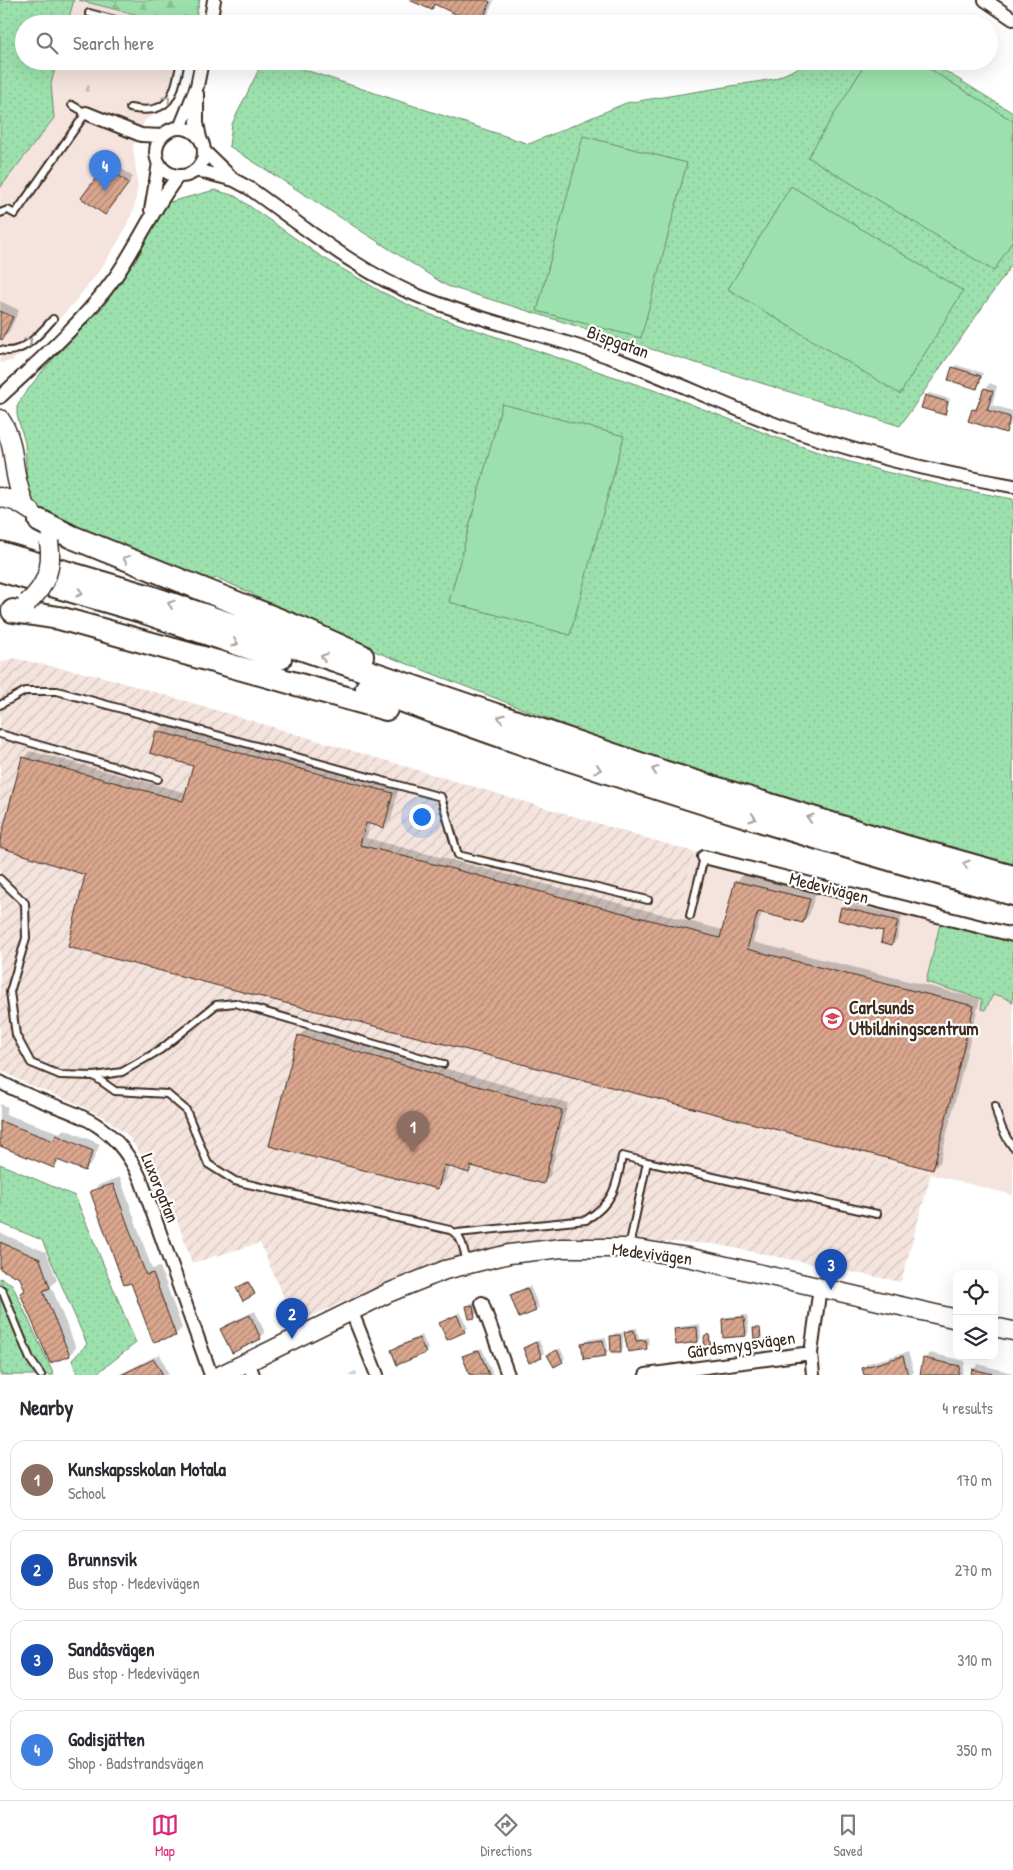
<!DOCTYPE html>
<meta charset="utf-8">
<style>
:root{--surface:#fff;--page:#f7f7f7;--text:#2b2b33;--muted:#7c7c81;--line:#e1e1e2;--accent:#db2777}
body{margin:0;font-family:"Patrick Hand",sans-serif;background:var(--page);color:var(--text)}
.controls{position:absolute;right:15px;bottom:15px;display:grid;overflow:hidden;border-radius:10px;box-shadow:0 5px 20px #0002}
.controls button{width:45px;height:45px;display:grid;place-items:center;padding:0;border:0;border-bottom:1px solid var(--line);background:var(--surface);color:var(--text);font:25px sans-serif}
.you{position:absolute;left:421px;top:816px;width:18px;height:18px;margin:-12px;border:4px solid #fff;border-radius:50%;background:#1a73e8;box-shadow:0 0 0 8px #1a73e833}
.badge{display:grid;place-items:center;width:32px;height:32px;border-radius:50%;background:var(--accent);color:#fff;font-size:16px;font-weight:700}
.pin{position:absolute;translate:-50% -41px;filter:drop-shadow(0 1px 2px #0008)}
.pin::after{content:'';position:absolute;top:26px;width:18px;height:15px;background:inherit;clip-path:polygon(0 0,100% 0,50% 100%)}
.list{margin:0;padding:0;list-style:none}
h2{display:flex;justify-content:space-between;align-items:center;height:65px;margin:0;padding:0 20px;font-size:21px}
h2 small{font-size:16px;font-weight:400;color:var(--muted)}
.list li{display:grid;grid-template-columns:32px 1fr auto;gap:15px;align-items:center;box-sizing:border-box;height:80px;margin:0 10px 10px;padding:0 10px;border:1px solid var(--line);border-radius:15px}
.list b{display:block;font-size:19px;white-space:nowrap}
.list p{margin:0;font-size:16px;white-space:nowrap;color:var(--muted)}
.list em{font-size:16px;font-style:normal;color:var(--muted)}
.icon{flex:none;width:28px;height:28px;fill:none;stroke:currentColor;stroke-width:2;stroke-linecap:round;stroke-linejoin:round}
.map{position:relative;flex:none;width:1013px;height:1375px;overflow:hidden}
.search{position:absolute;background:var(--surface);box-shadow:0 5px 20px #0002;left:15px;right:15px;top:15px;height:55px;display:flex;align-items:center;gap:12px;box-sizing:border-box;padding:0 18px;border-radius:28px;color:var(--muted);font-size:19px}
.sheet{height:425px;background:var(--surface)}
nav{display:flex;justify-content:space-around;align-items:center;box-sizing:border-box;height:70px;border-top:1px solid var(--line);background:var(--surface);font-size:14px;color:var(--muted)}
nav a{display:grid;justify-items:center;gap:2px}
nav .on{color:var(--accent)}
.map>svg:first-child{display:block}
</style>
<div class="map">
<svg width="1013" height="1375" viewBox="0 0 1013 1375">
<defs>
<pattern id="industrial-furrows" width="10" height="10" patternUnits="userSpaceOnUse" patternTransform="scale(1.25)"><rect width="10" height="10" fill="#f4e4dd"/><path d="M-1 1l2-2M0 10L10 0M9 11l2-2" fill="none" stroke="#d2c4bd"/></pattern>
<pattern id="grass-dots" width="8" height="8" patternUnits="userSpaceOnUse" patternTransform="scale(1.25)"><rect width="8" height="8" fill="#9ce1ad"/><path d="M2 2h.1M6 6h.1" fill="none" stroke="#87c194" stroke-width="1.8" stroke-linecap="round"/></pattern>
<pattern id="forest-firs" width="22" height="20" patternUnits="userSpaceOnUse" patternTransform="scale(1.25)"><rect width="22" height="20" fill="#9ce1ad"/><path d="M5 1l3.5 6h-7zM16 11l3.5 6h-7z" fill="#87c194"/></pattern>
<pattern id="building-hatch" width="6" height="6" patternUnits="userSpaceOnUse" patternTransform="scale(1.25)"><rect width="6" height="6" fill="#daa68e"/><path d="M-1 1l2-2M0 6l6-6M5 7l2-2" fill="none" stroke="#b28773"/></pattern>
</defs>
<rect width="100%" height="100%" fill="#fff"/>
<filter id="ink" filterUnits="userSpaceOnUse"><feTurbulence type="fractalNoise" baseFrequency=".02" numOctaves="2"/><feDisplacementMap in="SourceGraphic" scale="10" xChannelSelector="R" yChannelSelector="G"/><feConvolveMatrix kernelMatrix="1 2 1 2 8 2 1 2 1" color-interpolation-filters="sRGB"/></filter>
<g filter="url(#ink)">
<path fill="#f4e4dd" d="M74,0H78L174,24H67Z
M57,61H186L173,104L145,120L133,146L138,187L134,209L121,237L100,270L73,304L46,333L27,350L11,361L0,363V188L54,118L51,84Z
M694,852L1013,936V1195L632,1099Z"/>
<path fill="url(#industrial-furrows)" d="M13,658L104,677L694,852L632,1099L931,1174L901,1282L714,1244L601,1239L534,1243L500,1247L466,1254L411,1273L295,1323L260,1243L192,1263L171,1203L158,1197L145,1160L126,1134L104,1117L73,1102L25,1083L0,1069V663Z"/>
<path fill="url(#grass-dots)" stroke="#6c8666" d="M0,0H74L67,24H24V61H57L51,84L54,118L0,188Z
M263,61H278L529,144L626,103L774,79L813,61H929L1013,113V263L900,426L447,286L229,146L232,124Z
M215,190L235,196L319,255L380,291L423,312L665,394L772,436L832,457L886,472L958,489L1013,499V864L932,842L764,792L585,733L261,607L253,594L217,578L201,582L64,527L38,509L31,499L27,485L25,443L17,415V407L22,397L48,364L103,307L138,257L166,203Z
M942,916L1013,934V1002L1001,996L993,995L985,1010L981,1009L982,999L926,982Z
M0,1164L75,1196L136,1343L95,1375H77L72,1360L87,1344L42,1240L0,1223Z
M0,1278L12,1284L54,1375H0Z"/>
<path fill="url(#forest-firs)" stroke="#6c8666" d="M78,0H200L194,24H174Z"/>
<path fill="#9ce1ad" stroke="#6c8666" d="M867,61H917L1013,121V240L994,271L808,157Z
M583,136L687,163L641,338L537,311Z
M791,186L963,291L900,394L728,289Z
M502,404L624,436L570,635L449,602Z"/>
<path fill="#0003" d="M412,0H494L487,17L480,24L436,4L432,8Z
M88,85L90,86L88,92L85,91Z
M111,161L133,177L105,214L83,198Z
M0,301L19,310L9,332L2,339L0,338Z
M956,365L983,373L980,384L977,387L953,368Z
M990,383L997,386L992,405L1013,411L1010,426L1005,431L973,410L978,405L985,389Z
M929,393L950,399L947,410L944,413L926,396Z
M164,725L399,786L391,820L384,827L370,823L366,838L723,930L736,882L743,875L816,893L809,915L802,922L762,912L753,942L980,999L940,1162L933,1169L87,874L23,758L30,751L187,793L195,765L157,732Z
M847,903L902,916L897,939L892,944L885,930L842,908Z
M306,1029L568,1103L550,1175L543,1182L475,1165L468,1171L449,1165L445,1180L438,1187L299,1036Z
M0,1104L8,1107L5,1114L60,1133L64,1129L100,1144L92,1163L85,1170L60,1160L54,1167L0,1144Z
M120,1177L152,1269L160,1267L182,1328L175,1335L131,1281L92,1191L99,1185Z
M0,1233L46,1252L57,1280L51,1286L76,1348L69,1355L22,1294L26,1289L21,1277L0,1267Z
M249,1281L255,1292L254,1293L238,1287Z
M530,1286L539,1307L535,1310L512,1295L515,1292Z
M476,1302L478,1313L470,1318L468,1306L471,1303Z
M255,1311L265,1333L260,1338L222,1329L227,1324Z
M460,1312L468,1328L464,1331L441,1323Z
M747,1315L749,1332L745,1335L723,1320L726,1317Z
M700,1324L701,1338L698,1341L676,1330L679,1327Z
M637,1328L639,1339L648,1337L649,1344L646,1347L629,1350L626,1332L629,1329Z
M615,1333H623V1348L620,1351L612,1336Z
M710,1334L711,1347L710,1349L707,1336Z
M422,1335L428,1349L425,1352L392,1350L395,1347Z
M606,1337L608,1351L605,1355L583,1343L586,1340Z
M539,1340L544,1353L541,1356L525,1348Z
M482,1348L493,1375H471L464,1357L467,1354Z
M560,1348L565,1358L562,1361L549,1356Z
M908,1352L914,1372L910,1375H865L863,1368L868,1363Z
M930,1353L965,1361L962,1375H921L925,1358Z
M160,1354L169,1375H118Z
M978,1364L1013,1373V1375H972L973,1370Z
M356,1371L357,1375H347Z"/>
<path fill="url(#building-hatch)" stroke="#3b2a1e" d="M409,0H487L490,2L481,24H477L434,4L432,10Z
M139,61H168L166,68Z
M105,166L129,183L105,215L81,198Z
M0,311L13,317L2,340L0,339Z
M952,367L981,376L977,389L948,380Z
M984,388L993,391L987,410L1010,417L1006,433L968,421L972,409L976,410Z
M925,395L948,402L945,415L921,408Z
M156,731L393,793L384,828L366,823L360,845L720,938L735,881L810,899L803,923L758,912L747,949L974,1006L933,1170L68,947L85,875L0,847V841L22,757L183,801L193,766L150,753Z
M841,907L898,921L892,945L881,942L883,931L838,920Z
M298,1035L562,1110L544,1184L471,1166L469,1173L444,1165L438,1189L269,1146Z
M0,1121L54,1141L56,1135L93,1151L85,1171L57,1160L54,1168L0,1146Z
M113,1184L146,1275L153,1273L176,1336L153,1342L131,1283L124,1285L90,1191Z
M0,1242L40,1259L50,1288L43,1291L70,1356L50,1363L20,1293L25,1291L20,1278L0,1269Z
M248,1282L255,1294L243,1301L236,1288Z
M527,1288L536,1311L519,1318L510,1295Z
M473,1305L475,1318L469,1319L466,1306Z
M250,1315L261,1339L232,1353L220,1329Z
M457,1315L465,1332L447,1340L439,1323Z
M744,1317L746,1336L723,1338L722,1319Z
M697,1327L698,1342L676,1345L674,1329Z
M753,1328H760L761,1339H754Z
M634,1330L636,1341L646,1340L647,1349L628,1352L624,1332Z
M709,1334L711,1350H705L704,1337Z
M620,1335L621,1352H611L610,1336Z
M419,1338L426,1353L397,1365L391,1350Z
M603,1340L606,1356L584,1359L581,1343Z
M536,1342L542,1358L529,1363L523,1348Z
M479,1350L489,1375H470L462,1356Z
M557,1350L563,1362L554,1367L547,1355Z
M903,1356L908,1375H864L862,1368Z
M923,1358L960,1366L958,1375H920Z
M154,1359L163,1375H121Z
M972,1369L997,1375H971Z"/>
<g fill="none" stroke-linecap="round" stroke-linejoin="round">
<defs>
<path id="lane" d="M89,13L130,24
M130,108C171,117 174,94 181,61
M0,213L8,210L15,214L86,113L72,105
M0,350C22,356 40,334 53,319
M0,705L25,691H57L441,797L458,855L648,900
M0,734L158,779
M0,879L25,903L26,938L10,992L16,1035L31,1063L60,1075L94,1076L122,1072L160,1050L216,1005L235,1003L443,1064
M690,916L704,857
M94,1076L115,1091L167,1094L186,1110L208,1164L235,1181L450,1230C463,1236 464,1251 467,1264
M995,1106C998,1120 1004,1136 1013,1147
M457,1233L586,1220C613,1203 617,1187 622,1156L647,1162
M629,1247L647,1162L877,1214
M0,1289L2,1290L30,1359L41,1375"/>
<path id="street" d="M985,0L1013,19
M210,24L214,0
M197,94V123L200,138
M86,113L141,135L162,136
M180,128L197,86L202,61
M156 152a24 24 0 1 1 48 0a24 24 0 1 1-48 0Z
M204,151L234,180L249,188C304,227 358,272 421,297C485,323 554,336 618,360C673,380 725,406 780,426C856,453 934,472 1013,486
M196,170L234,180
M151,210L159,163
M0,397C41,359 83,322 116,276C138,244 154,207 178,176
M704,857L1013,935
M0,1082C60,1115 109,1108 141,1180L211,1375
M482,1303L508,1375
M351,1310L377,1375
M248,1361L253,1375
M646,1375L811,1353
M813,1375L811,1353L820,1287"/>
<path id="secondary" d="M0,419C14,440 12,457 17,480C19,489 22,498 25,507
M0,497L17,502L31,511
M994,1327L1013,1331
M221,1375L388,1293L445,1270L509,1254L562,1248H629L687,1257L957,1319"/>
<path id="highway" d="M40,521L72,537L304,630L362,656
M0,553L147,596L663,772L903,846L1013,877
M0,570L141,611L280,658
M13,611L59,618L386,709
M367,688C429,710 491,733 553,754C705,805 858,851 1013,894"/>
</defs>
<use href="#lane" stroke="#3b2a1e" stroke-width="10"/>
<use href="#street" stroke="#3b2a1e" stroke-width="16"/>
<use href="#secondary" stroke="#3b2a1e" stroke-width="21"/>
<use href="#highway" stroke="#3b2a1e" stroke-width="26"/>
<use href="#lane" stroke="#fff" stroke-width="6"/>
<use href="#street" stroke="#fff" stroke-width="12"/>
<use href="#secondary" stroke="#fff" stroke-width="18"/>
<use href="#highway" stroke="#fff" stroke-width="22"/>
<defs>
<path id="secondary-bridge" d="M27,603C46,587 53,566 49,542"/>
</defs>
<use href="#secondary-bridge" stroke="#3b2a1e" stroke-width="21" stroke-linecap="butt"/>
<use href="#secondary-bridge" stroke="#fff" stroke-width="18"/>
</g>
<defs><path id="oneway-chevron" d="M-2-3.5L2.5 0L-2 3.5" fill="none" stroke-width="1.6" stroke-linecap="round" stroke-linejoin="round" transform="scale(1.25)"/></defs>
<g stroke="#a79f9a">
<use href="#oneway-chevron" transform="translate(167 99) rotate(-48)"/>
<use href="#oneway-chevron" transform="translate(29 341) rotate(-39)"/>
<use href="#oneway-chevron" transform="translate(126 559) rotate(-158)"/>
<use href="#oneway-chevron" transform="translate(80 593) rotate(16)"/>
<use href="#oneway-chevron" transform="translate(171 604) rotate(-161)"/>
<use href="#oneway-chevron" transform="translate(235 643) rotate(19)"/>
<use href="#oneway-chevron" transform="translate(324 657) rotate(-161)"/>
<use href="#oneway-chevron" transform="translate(501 718) rotate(-161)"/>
<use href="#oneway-chevron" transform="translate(598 769) rotate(18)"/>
<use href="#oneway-chevron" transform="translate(655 770) rotate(-162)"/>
<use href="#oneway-chevron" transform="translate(753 818) rotate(17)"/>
<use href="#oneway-chevron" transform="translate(810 818) rotate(-163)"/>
<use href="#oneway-chevron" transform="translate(966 864) rotate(-164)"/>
</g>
</g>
<defs>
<symbol id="school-ring" viewBox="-11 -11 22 22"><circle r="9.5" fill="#fff" stroke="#d1495b" stroke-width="1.5"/><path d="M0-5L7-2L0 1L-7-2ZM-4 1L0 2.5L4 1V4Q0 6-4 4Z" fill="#d1495b"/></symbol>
</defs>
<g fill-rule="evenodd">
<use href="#school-ring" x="820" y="1006" width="25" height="25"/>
</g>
<g text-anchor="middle" stroke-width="4.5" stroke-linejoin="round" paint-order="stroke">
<g font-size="18" fill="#3b2a1e" stroke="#fff">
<text transform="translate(618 342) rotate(20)" y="6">Bispgatan</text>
<text transform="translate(829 888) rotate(14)" y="6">Medevivägen</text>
<text transform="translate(160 1188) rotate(68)" y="6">Luxorgatan</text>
<text transform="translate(652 1254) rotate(7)" y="6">Medevivägen</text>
<text transform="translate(741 1345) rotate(-8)" y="6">Gärdsmygsvägen</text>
</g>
<g font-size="18" font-weight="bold" fill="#3b2a1e" stroke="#fff" text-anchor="start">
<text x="849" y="1014">Carlsunds<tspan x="849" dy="21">Utbildningscentrum</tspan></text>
</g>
</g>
</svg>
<div class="controls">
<button><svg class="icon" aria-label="locate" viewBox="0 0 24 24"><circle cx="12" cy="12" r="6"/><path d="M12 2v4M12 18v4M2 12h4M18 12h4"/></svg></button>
<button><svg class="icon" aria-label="layers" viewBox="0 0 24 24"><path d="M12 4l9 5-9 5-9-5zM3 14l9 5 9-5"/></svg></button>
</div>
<div class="you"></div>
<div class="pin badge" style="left:413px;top:1152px;background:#8d6e63">1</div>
<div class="pin badge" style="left:292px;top:1339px;background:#1a4fb4">2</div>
<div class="pin badge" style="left:831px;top:1290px;background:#1a4fb4">3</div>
<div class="pin badge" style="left:105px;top:191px;background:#3f7fe0">4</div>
<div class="search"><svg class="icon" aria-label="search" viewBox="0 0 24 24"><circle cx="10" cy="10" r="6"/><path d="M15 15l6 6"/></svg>Search here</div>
</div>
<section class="sheet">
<h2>Nearby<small>4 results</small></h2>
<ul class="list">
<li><span class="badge" style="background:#8d6e63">1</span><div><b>Kunskapsskolan Motala</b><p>School</p></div><em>170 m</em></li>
<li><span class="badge" style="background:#1a4fb4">2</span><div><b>Brunnsvik</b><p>Bus stop · Medevivägen</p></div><em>270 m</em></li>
<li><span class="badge" style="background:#1a4fb4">3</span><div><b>Sandåsvägen</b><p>Bus stop · Medevivägen</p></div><em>310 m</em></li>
<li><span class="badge" style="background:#3f7fe0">4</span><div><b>Godisjätten</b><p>Shop · Badstrandsvägen</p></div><em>350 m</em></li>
</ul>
</section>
<nav>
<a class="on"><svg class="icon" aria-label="map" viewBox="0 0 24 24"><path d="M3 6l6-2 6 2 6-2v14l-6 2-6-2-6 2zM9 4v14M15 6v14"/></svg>Map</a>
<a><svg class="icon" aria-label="directions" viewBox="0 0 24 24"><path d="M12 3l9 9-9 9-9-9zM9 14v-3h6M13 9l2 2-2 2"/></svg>Directions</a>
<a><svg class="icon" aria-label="saved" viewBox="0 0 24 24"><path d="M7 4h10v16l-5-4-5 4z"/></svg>Saved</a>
</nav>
